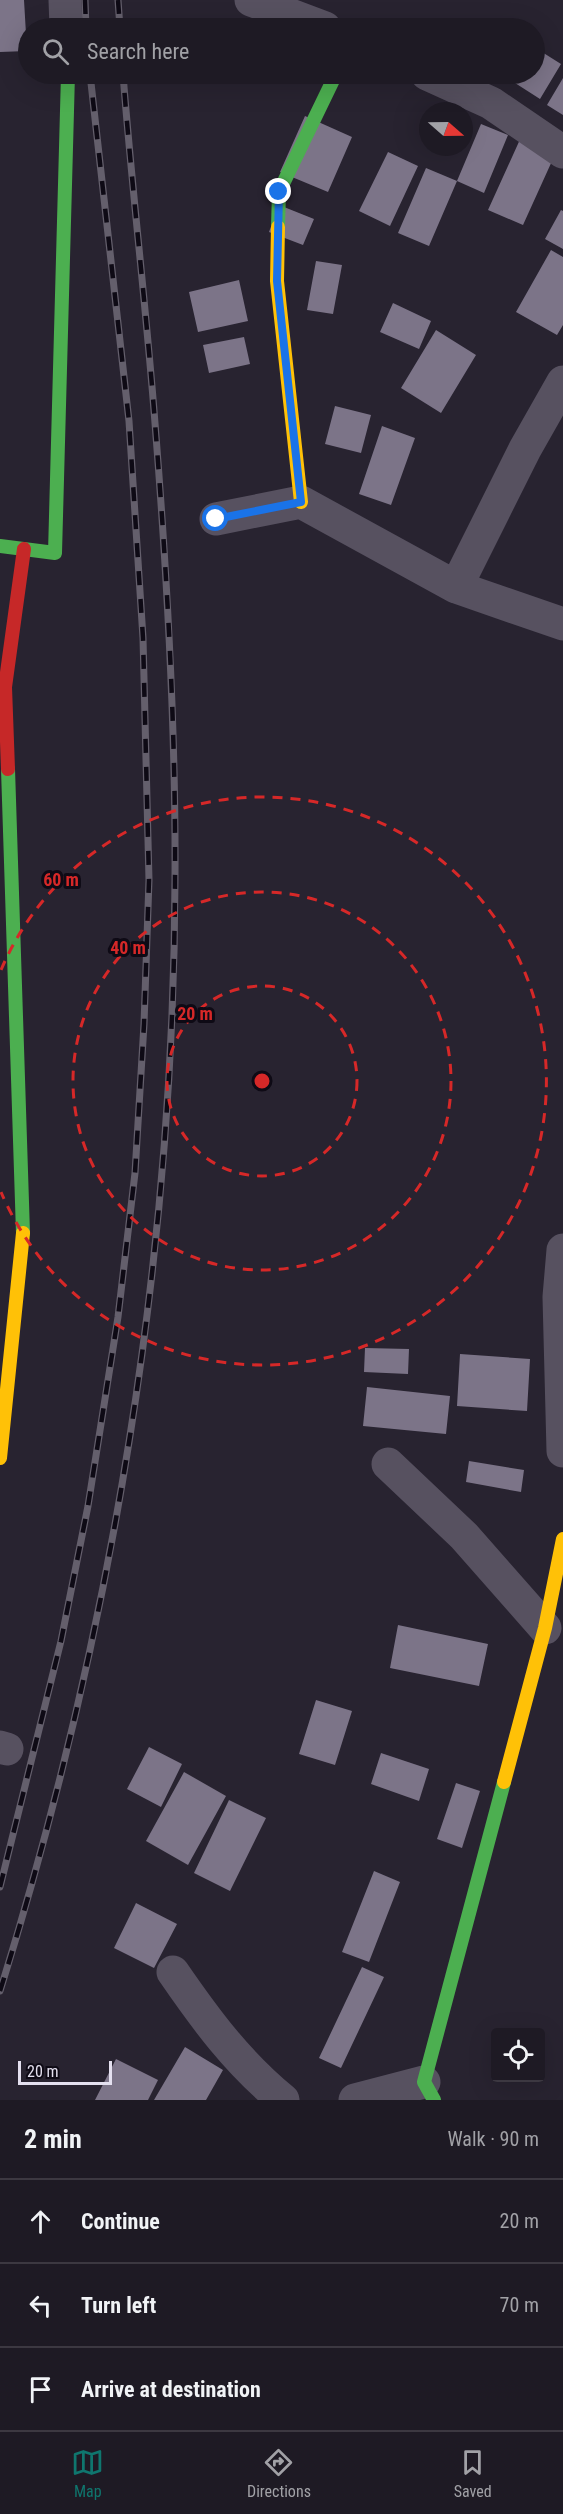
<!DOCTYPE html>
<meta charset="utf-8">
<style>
:root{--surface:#1e1a24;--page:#2b2731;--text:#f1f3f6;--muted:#a1a1a6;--line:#3c3841;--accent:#0f766e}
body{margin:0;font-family:"Roboto Condensed",sans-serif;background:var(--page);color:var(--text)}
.controls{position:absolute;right:18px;bottom:18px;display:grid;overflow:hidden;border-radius:6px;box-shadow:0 6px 24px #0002}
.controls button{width:54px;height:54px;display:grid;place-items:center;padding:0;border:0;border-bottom:2px solid var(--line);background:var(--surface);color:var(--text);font:30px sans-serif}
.compass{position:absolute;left:419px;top:102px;width:54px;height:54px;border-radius:50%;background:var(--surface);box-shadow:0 6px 24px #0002;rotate:110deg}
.scale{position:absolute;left:18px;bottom:15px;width:94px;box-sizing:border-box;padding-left:6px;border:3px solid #e4e0ef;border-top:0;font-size:16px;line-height:21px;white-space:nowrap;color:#e4e0ef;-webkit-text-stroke:4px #0e0a15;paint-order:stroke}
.stop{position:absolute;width:18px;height:18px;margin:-14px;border:4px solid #1a73e8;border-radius:50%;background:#fff}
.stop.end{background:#1a73e8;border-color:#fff;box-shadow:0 2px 6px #0008}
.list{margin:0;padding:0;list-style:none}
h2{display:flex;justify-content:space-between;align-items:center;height:78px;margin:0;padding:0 24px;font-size:26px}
h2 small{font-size:20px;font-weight:400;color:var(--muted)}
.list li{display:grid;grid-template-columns:39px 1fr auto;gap:18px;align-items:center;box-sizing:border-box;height:84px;padding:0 24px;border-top:2px solid var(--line)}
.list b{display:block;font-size:22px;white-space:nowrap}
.list em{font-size:20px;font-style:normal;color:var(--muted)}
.icon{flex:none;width:33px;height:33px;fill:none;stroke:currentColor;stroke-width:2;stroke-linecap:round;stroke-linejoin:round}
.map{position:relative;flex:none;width:563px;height:2100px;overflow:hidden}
.search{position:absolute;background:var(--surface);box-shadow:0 6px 24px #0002;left:18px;right:18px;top:18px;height:66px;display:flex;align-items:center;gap:15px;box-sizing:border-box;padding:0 21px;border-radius:33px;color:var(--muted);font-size:22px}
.sheet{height:330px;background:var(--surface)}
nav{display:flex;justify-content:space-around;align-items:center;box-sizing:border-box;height:84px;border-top:2px solid var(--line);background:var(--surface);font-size:16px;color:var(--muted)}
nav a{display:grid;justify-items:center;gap:3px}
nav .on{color:var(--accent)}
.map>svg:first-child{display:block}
</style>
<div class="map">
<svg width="563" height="2100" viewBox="0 0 563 2100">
<rect width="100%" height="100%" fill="#282330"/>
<path fill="#7c7488" d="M0,0H24L27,51L0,52Z
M534,47L561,64L540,99L501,74H534Z
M563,78V115L547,105Z
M305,116L352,137L328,192L280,172Z
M481,124L508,135L484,193L457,181Z
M522,135L557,150L523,225L488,210Z
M388,152L418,166L390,226L359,211Z
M426,168L457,181L429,246L398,233Z
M279,205L314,219L303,245L269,232Z
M561,210L563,211V249L545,239Z
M551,250L563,257V325L557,335L516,312Z
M316,261L342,265L333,314L307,310Z
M239,280L248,321L198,332L189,292Z
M393,303L431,321L419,349L380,332Z
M436,330L476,355L441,413L401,388Z
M244,337L250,364L209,373L203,345Z
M335,406L371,415L361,453L325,444Z
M382,426L415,438L391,505L359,494Z
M365,1348L409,1349L408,1374L364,1372Z
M460,1354L530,1359L527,1411L457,1406Z
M367,1387L450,1396L446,1434L363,1426Z
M469,1461L524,1470L521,1492L466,1482Z
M398,1625L488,1644L479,1686L390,1668Z
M316,1700L352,1711L335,1765L299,1754Z
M149,1747L182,1764L161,1807L127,1789Z
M381,1753L429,1769L419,1801L371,1784Z
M184,1772L226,1796L188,1865L146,1841Z
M456,1783L480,1791L462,1848L437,1839Z
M229,1800L266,1818L230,1891L194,1873Z
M374,1871L400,1882L369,1962L342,1952Z
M136,1903L177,1924L154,1968L114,1948Z
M362,1967L384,1977L341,2068L319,2058Z
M185,2047L223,2070L206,2100H154Z
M116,2059L158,2080L148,2100H95Z"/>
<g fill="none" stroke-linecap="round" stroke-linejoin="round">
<path stroke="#575160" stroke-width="33" d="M65,0L66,28
M251,0L325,28
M427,74L491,103L563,152
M216,519L301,502L456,587L563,624
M456,587L525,449L563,382
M563,1250L559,1297L563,1451
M388,1464L464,1536L545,1628
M0,1747L7,1749
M173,1972C206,2020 237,2062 283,2100
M355,2100L424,2082"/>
<path stroke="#4caf50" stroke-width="14" d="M278,227L279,192L336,74
M0,546L55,553L68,74
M8,769L23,1233
M434,2100L424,2082L504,1782"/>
<path stroke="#ffc107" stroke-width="14" d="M278,227L277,281L301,502
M0,1458L23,1233
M504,1782L545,1628L563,1539"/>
<path stroke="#c62828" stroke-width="14" d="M8,769L5,687L24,549"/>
<defs>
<path id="rail" d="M85,0L86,28
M118,0L120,28
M0,1887L61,1641L88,1506L118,1317L135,1173L144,1024L149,880L143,638L129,421L90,74
M0,1991C112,1632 174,1255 175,879C176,727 167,574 155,423C146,306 132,190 123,74"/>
</defs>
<use href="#rail" stroke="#645f6c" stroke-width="7"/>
<use href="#rail" stroke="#0e0a15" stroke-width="4.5" stroke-dasharray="14" stroke-linecap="butt"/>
</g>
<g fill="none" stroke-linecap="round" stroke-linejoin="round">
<path stroke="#1a73e8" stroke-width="8" d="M216,519L301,502L277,281L279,192"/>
</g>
<g fill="none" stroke="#d62828" stroke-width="3" stroke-dasharray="10 8">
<circle cx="262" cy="1081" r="95"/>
<circle cx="262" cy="1081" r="189"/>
<path d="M1 970A284 284 0 1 1 1 1192"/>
</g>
<circle cx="262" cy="1081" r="9" fill="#d62828" stroke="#0e0a15" stroke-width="3"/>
<g font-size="18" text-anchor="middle" font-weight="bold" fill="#d62828" stroke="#0e0a15" stroke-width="6" stroke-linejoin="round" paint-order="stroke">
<text x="61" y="886">60 m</text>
<text x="128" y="954">40 m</text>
<text x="195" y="1020">20 m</text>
</g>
</svg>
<div class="controls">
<button><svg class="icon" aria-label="locate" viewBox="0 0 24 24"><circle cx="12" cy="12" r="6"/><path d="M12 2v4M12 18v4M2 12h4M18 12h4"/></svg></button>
</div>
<svg class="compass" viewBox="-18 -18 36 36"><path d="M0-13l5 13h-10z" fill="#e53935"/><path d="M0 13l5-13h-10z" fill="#a1a1a6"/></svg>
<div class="scale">20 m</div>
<div class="stop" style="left:216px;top:519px"></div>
<div class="stop end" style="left:279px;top:192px"></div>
<div class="search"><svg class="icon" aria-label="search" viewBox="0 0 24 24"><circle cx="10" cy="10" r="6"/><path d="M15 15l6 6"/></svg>Search here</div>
</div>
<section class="sheet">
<h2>2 min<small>Walk · 90 m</small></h2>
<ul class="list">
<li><svg class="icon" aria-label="ahead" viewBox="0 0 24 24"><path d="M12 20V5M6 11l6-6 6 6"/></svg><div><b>Continue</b></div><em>20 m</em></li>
<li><svg class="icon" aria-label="left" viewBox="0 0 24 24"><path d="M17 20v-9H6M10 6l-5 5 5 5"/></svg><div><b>Turn left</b></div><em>70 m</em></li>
<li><svg class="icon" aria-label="arrive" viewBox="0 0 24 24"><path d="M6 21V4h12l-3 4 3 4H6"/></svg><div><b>Arrive at destination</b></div></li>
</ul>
</section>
<nav>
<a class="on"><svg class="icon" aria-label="map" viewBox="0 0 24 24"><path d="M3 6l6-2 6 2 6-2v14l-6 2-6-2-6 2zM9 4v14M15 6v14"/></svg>Map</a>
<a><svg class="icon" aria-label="directions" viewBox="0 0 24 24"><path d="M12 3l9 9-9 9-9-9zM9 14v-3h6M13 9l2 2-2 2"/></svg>Directions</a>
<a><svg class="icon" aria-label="saved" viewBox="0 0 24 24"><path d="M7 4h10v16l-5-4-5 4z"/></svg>Saved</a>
</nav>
